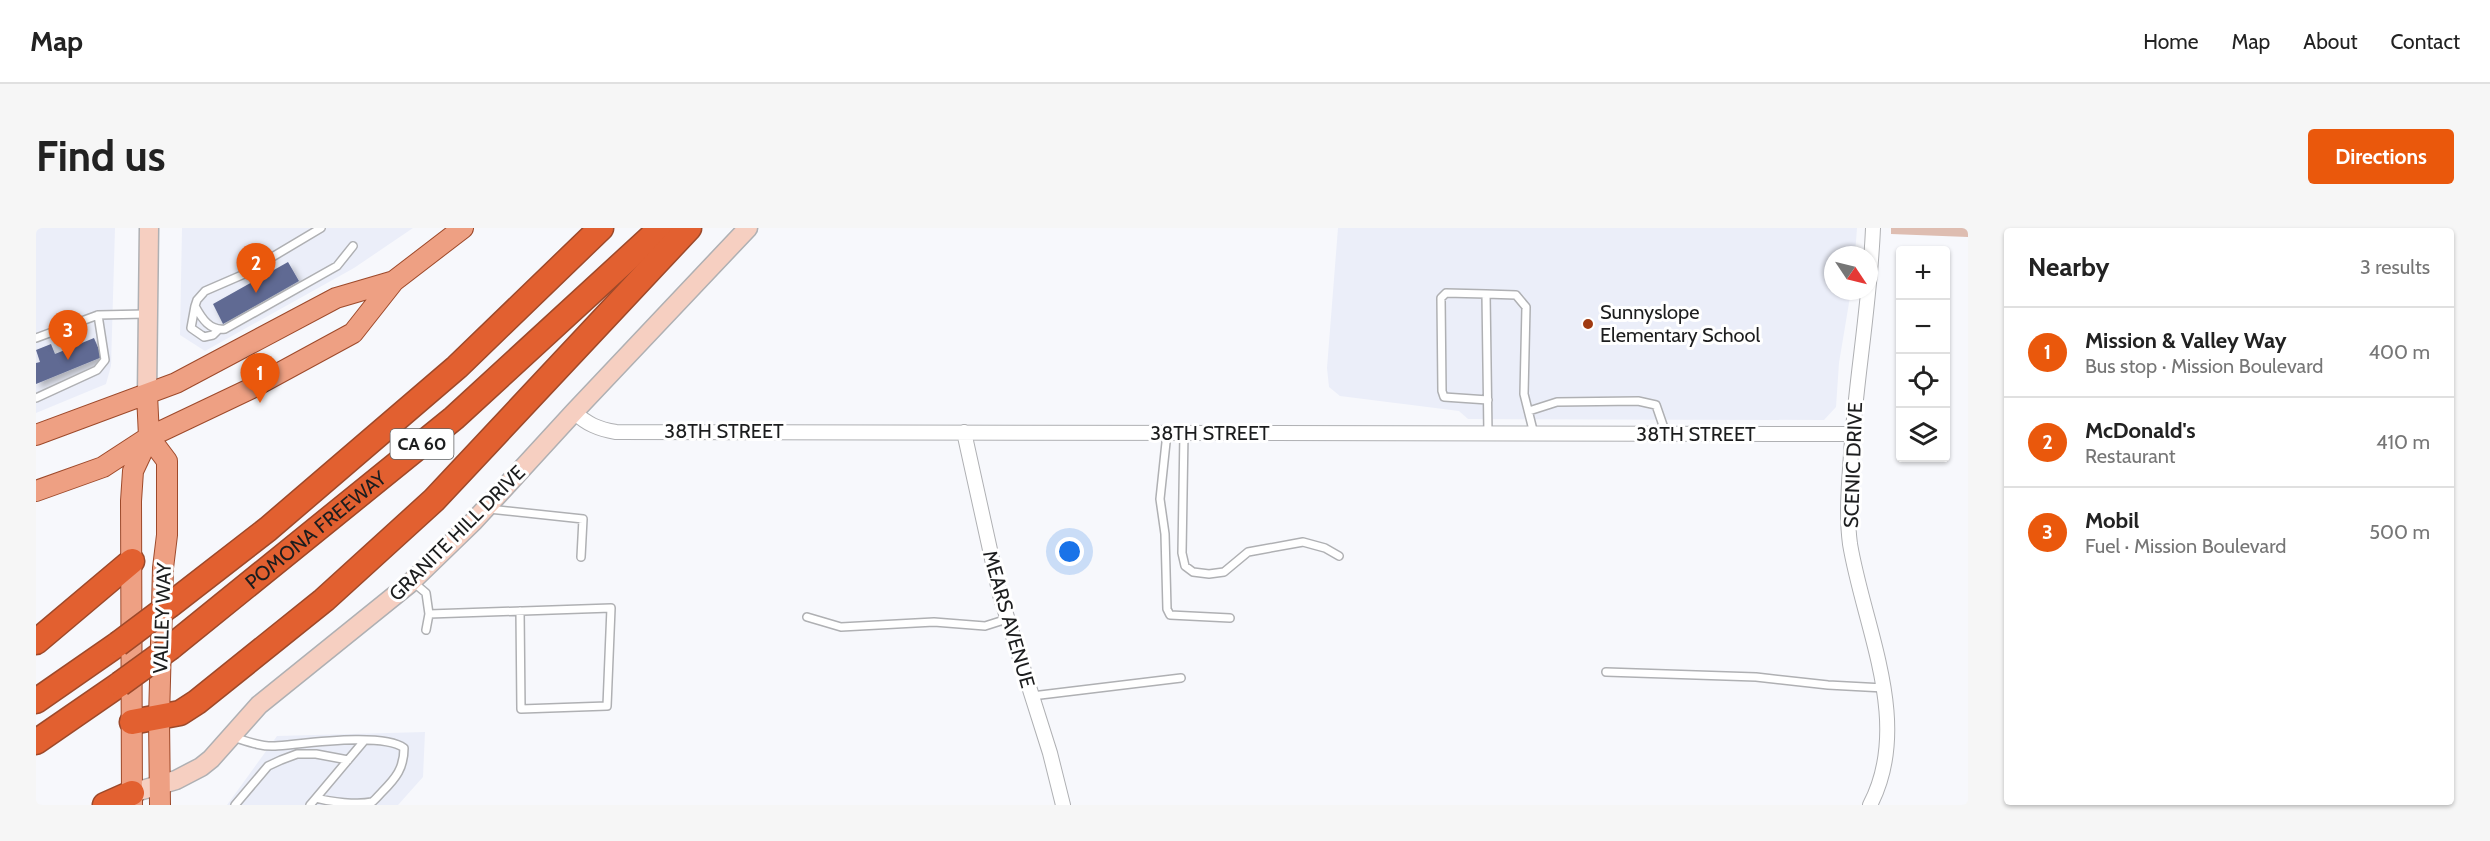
<!DOCTYPE html>
<meta charset="utf-8">
<style>
:root{--surface:#fff;--page:#f6f6f6;--text:#222;--muted:#767676;--line:#e0e0e0;--accent:#ea580c}
body{margin:0;font-family:Cabin,sans-serif;background:var(--page);color:var(--text)}
.controls{position:absolute;right:18px;top:18px;display:grid;overflow:hidden;border-radius:6px;box-shadow:0 2px 4px #0004}
.controls button{width:54px;height:54px;display:grid;place-items:center;padding:0;border:0;border-bottom:2px solid var(--line);background:var(--surface);color:var(--text);font:30px sans-serif}
.compass{position:absolute;left:1788px;top:18px;width:54px;height:54px;border-radius:50%;background:var(--surface);box-shadow:0 2px 4px #0004;rotate:125deg}
.you{position:absolute;left:1034px;top:324px;width:21px;height:21px;margin:-15px;border:4px solid #fff;border-radius:50%;background:#1a73e8;box-shadow:0 0 0 9px #1a73e833}
.badge{display:grid;place-items:center;width:39px;height:39px;border-radius:50%;background:var(--accent);color:#fff;font-size:20px;font-weight:700}
.pin{position:absolute;translate:-50% -50px;filter:drop-shadow(0 2px 3px #0008)}
.pin::after{content:'';position:absolute;top:32px;width:21px;height:18px;background:inherit;clip-path:polygon(0 0,100% 0,50% 100%)}
.list{margin:0;padding:0;list-style:none}
h2{display:flex;justify-content:space-between;align-items:center;height:78px;margin:0;padding:0 24px;font-size:26px}
h2 small{font-size:20px;font-weight:400;color:var(--muted)}
.list li{display:grid;grid-template-columns:39px 1fr auto;gap:18px;align-items:center;box-sizing:border-box;height:90px;padding:0 24px;border-top:2px solid var(--line)}
.list b{display:block;font-size:22px;white-space:nowrap}
.list p{margin:0;font-size:20px;white-space:nowrap;color:var(--muted)}
.list em{font-size:20px;font-style:normal;color:var(--muted)}
.icon{flex:none;width:33px;height:33px;fill:none;stroke:currentColor;stroke-width:2;stroke-linecap:round;stroke-linejoin:round}
.map{position:relative;flex:none;width:1932px;height:577px;overflow:hidden;border-radius:6px}
header{display:flex;align-items:center;gap:36px;box-sizing:border-box;height:84px;padding:0 30px;background:var(--surface);border-bottom:2px solid var(--line)}
header strong{font-size:28px}
nav{display:flex;gap:33px;margin-inline-start:auto;font-size:21px}
.intro{display:flex;align-items:center;justify-content:space-between;box-sizing:border-box;height:144px;padding:0 36px}
h1{margin:0;font-size:42px}
.button{padding:15px 27px;border-radius:6px;background:var(--accent);color:#fff;font-size:21px;font-weight:700}
main{display:flex;gap:36px;padding:0 36px}
aside{flex:1;background:var(--surface);border-radius:6px;box-shadow:0 2px 4px #0004}
.map>svg:first-child{display:block}
</style>
<header>
<strong>Map</strong>
<nav><a>Home</a><a>Map</a><a>About</a><a>Contact</a></nav>
</header>
<div class="intro"><h1>Find us</h1><a class="button">Directions</a></div>
<main>
<div class="map">
<svg width="1932" height="577" viewBox="0 0 1932 577">
<defs>
<filter id="shadow"><feDropShadow dx="4" dy="4" stdDeviation="3" flood-color="#0004"/></filter>
</defs>
<rect width="100%" height="100%" fill="#f7f8fc"/>
<path fill="#ebeef9" d="M0,0H79L75,138L70,156L0,185Z
M146,0H377L318,40L169,123L144,107Z
M1302,0H1821L1819,27H1797V63H1815L1803,135L1800,179L1788,192L1432,191L1423,183L1304,168L1293,159L1291,140Z
M389,504L387,549L362,577H191L241,508Z"/>
<path fill="#debdb1" d="M1855,0H1932V9L1855,6Z"/>
<path fill="#606b93" filter="url(#shadow)" d="M252,34L263,53L187,96L177,76Z
M58,110L66,129L0,156V135L4,134L0,122L15,116L19,126Z"/>
<g fill="none" stroke-linecap="round" stroke-linejoin="round">
<defs>
<path id="lane" d="M285,0L206,47L169,63L161,72L159,78C166,91 174,103 189,101L301,38L317,18
M1450,66L1410,65L1405,70L1406,163L1408,169L1452,172
M159,78L155,100L168,109L177,107L182,102
M0,110L62,87
M0,170L61,142L69,132L62,87L110,86
M1493,183L1521,174L1602,173L1620,177L1630,206
M1131,205L1124,271L1129,306L1131,381L1134,387L1194,390
M1148,205L1146,325L1149,338L1157,344L1173,346L1188,344L1212,324L1267,314L1289,320L1303,328
M1452,206L1450,66L1480,67L1490,79L1488,166L1498,206
M453,281L547,291L545,329
M377,354L390,365L393,386L390,402
M393,386L575,380L571,478L485,481L484,383
M771,389L805,399L898,394L949,398L971,391
M1570,444L1720,449L1792,457L1848,460
M996,468L1145,450
M197,509C210,513 225,519 239,518C267,516 346,504 368,520C368,540 360,550 346,564C343,567 339,572 336,574C321,577 295,574 280,570L274,577
M280,570L328,513
M199,577L232,538L245,532L261,526H280L312,532"/>
<path id="street" d="M538,184C551,196 562,201 580,204L1817,206
M928,204L964,367L1014,525L1027,577
M1834,577C1877,495 1828,400 1814,316C1810,286 1813,256 1815,226C1820,150 1834,76 1837,0"/>
<path id="secondary" d="M111,166L113,0
M96,565L140,552L165,539L175,531L223,477L373,356L438,293L538,184L712,0"/>
<path id="primary" d="M0,207L140,155L300,70L358,53
M113,209L131,233V307L127,340L123,490L124,577
M0,263L67,239L113,209L214,161L317,105L358,53L427,0
M96,577L95,273L97,243L113,209L111,166"/>
<g id="highway">
<path d="M134,377L232,301L421,139L565,0"/>
<path d="M0,414L96,333"/>
<path id="s1" d="M135,419L418,190L625,0"/>
<path d="M0,473L82,416"/>
<path d="M96,494L144,485L161,474L288,372L398,272L653,0"/>
<path d="M0,514L84,456"/>
<path d="M69,577L96,565"/>
</g>
</defs>
<use href="#lane" stroke="#afb0b3" stroke-width="10"/>
<use href="#street" stroke="#afb0b3" stroke-width="16"/>
<use href="#secondary" stroke="#afb0b3" stroke-width="21"/>
<use href="#primary" stroke="#9d492a" stroke-width="22"/>
<use href="#highway" stroke="#9d492a" stroke-width="27"/>
<use href="#lane" stroke="#fff" stroke-width="7"/>
<use href="#street" stroke="#fff" stroke-width="14"/>
<use href="#secondary" stroke="#f6cfc1" stroke-width="18"/>
<use href="#primary" stroke="#eea083" stroke-width="20"/>
<use href="#highway" stroke="#e26030" stroke-width="24"/>
<defs>
<path id="highway-bridge" d="M82,416L134,377
M84,456L135,419"/>
</defs>
<use href="#highway-bridge" stroke="#9d492a" stroke-width="27" stroke-linecap="butt"/>
<use href="#highway-bridge" stroke="#e26030" stroke-width="24"/>
</g>
<circle fill="#a03a11" stroke="#fff" stroke-width="2" cx="1552" cy="96" r="6"/>
<g text-anchor="middle" stroke-width="6" stroke-linejoin="round" paint-order="stroke">
<rect fill="#fff" stroke="#606162" stroke-width="1.5" x="354.5" y="201" width="63" height="30" rx="4.5"/>
<g font-size="18" font-weight="bold" fill="#1c1d1e">
<text x="386" y="222">CA 60</text>
</g>
<g font-size="20" fill="#1c1d1e" stroke="#fff" text-anchor="start">
<text x="1564" y="91">Sunnyslope<tspan x="1564" dy="23">Elementary School</tspan></text>
</g>
<g font-size="20" fill="#1c1d1e" stroke="#fff">
<text x="688" y="210">38TH STREET</text>
<text x="1174" y="212">38TH STREET</text>
<text x="1660" y="213">38TH STREET</text>
<text transform="translate(1817 237) rotate(-88)" y="7">SCENIC DRIVE</text>
<text dy="7" stroke="none"><textPath href="#s1" startOffset="186">POMONA FREEWAY</textPath></text>
<text transform="translate(421 305) rotate(-45)" y="7">GRANITE HILL DRIVE</text>
<text transform="translate(126 390) rotate(-88)" y="7">VALLEY WAY</text>
<text transform="translate(973 391) rotate(74)" y="7">MEARS AVENUE</text>
</g>
</g>
</svg>
<div class="controls">
<button>+</button>
<button>−</button>
<button><svg class="icon" aria-label="locate" viewBox="0 0 24 24"><circle cx="12" cy="12" r="6"/><path d="M12 2v4M12 18v4M2 12h4M18 12h4"/></svg></button>
<button><svg class="icon" aria-label="layers" viewBox="0 0 24 24"><path d="M12 4l9 5-9 5-9-5zM3 14l9 5 9-5"/></svg></button>
</div>
<svg class="compass" viewBox="-18 -18 36 36"><path d="M0-13l5 13h-10z" fill="#e53935"/><path d="M0 13l5-13h-10z" fill="#767676"/></svg>
<div class="you"></div>
<div class="pin badge" style="left:224px;top:175px">1</div>
<div class="pin badge" style="left:220px;top:65px">2</div>
<div class="pin badge" style="left:32px;top:132px">3</div>
</div>
<aside>
<h2>Nearby<small>3 results</small></h2>
<ul class="list">
<li><span class="badge">1</span><div><b>Mission &amp; Valley Way</b><p>Bus stop · Mission Boulevard</p></div><em>400 m</em></li>
<li><span class="badge">2</span><div><b>McDonald's</b><p>Restaurant</p></div><em>410 m</em></li>
<li><span class="badge">3</span><div><b>Mobil</b><p>Fuel · Mission Boulevard</p></div><em>500 m</em></li>
</ul>
</aside>
</main>
